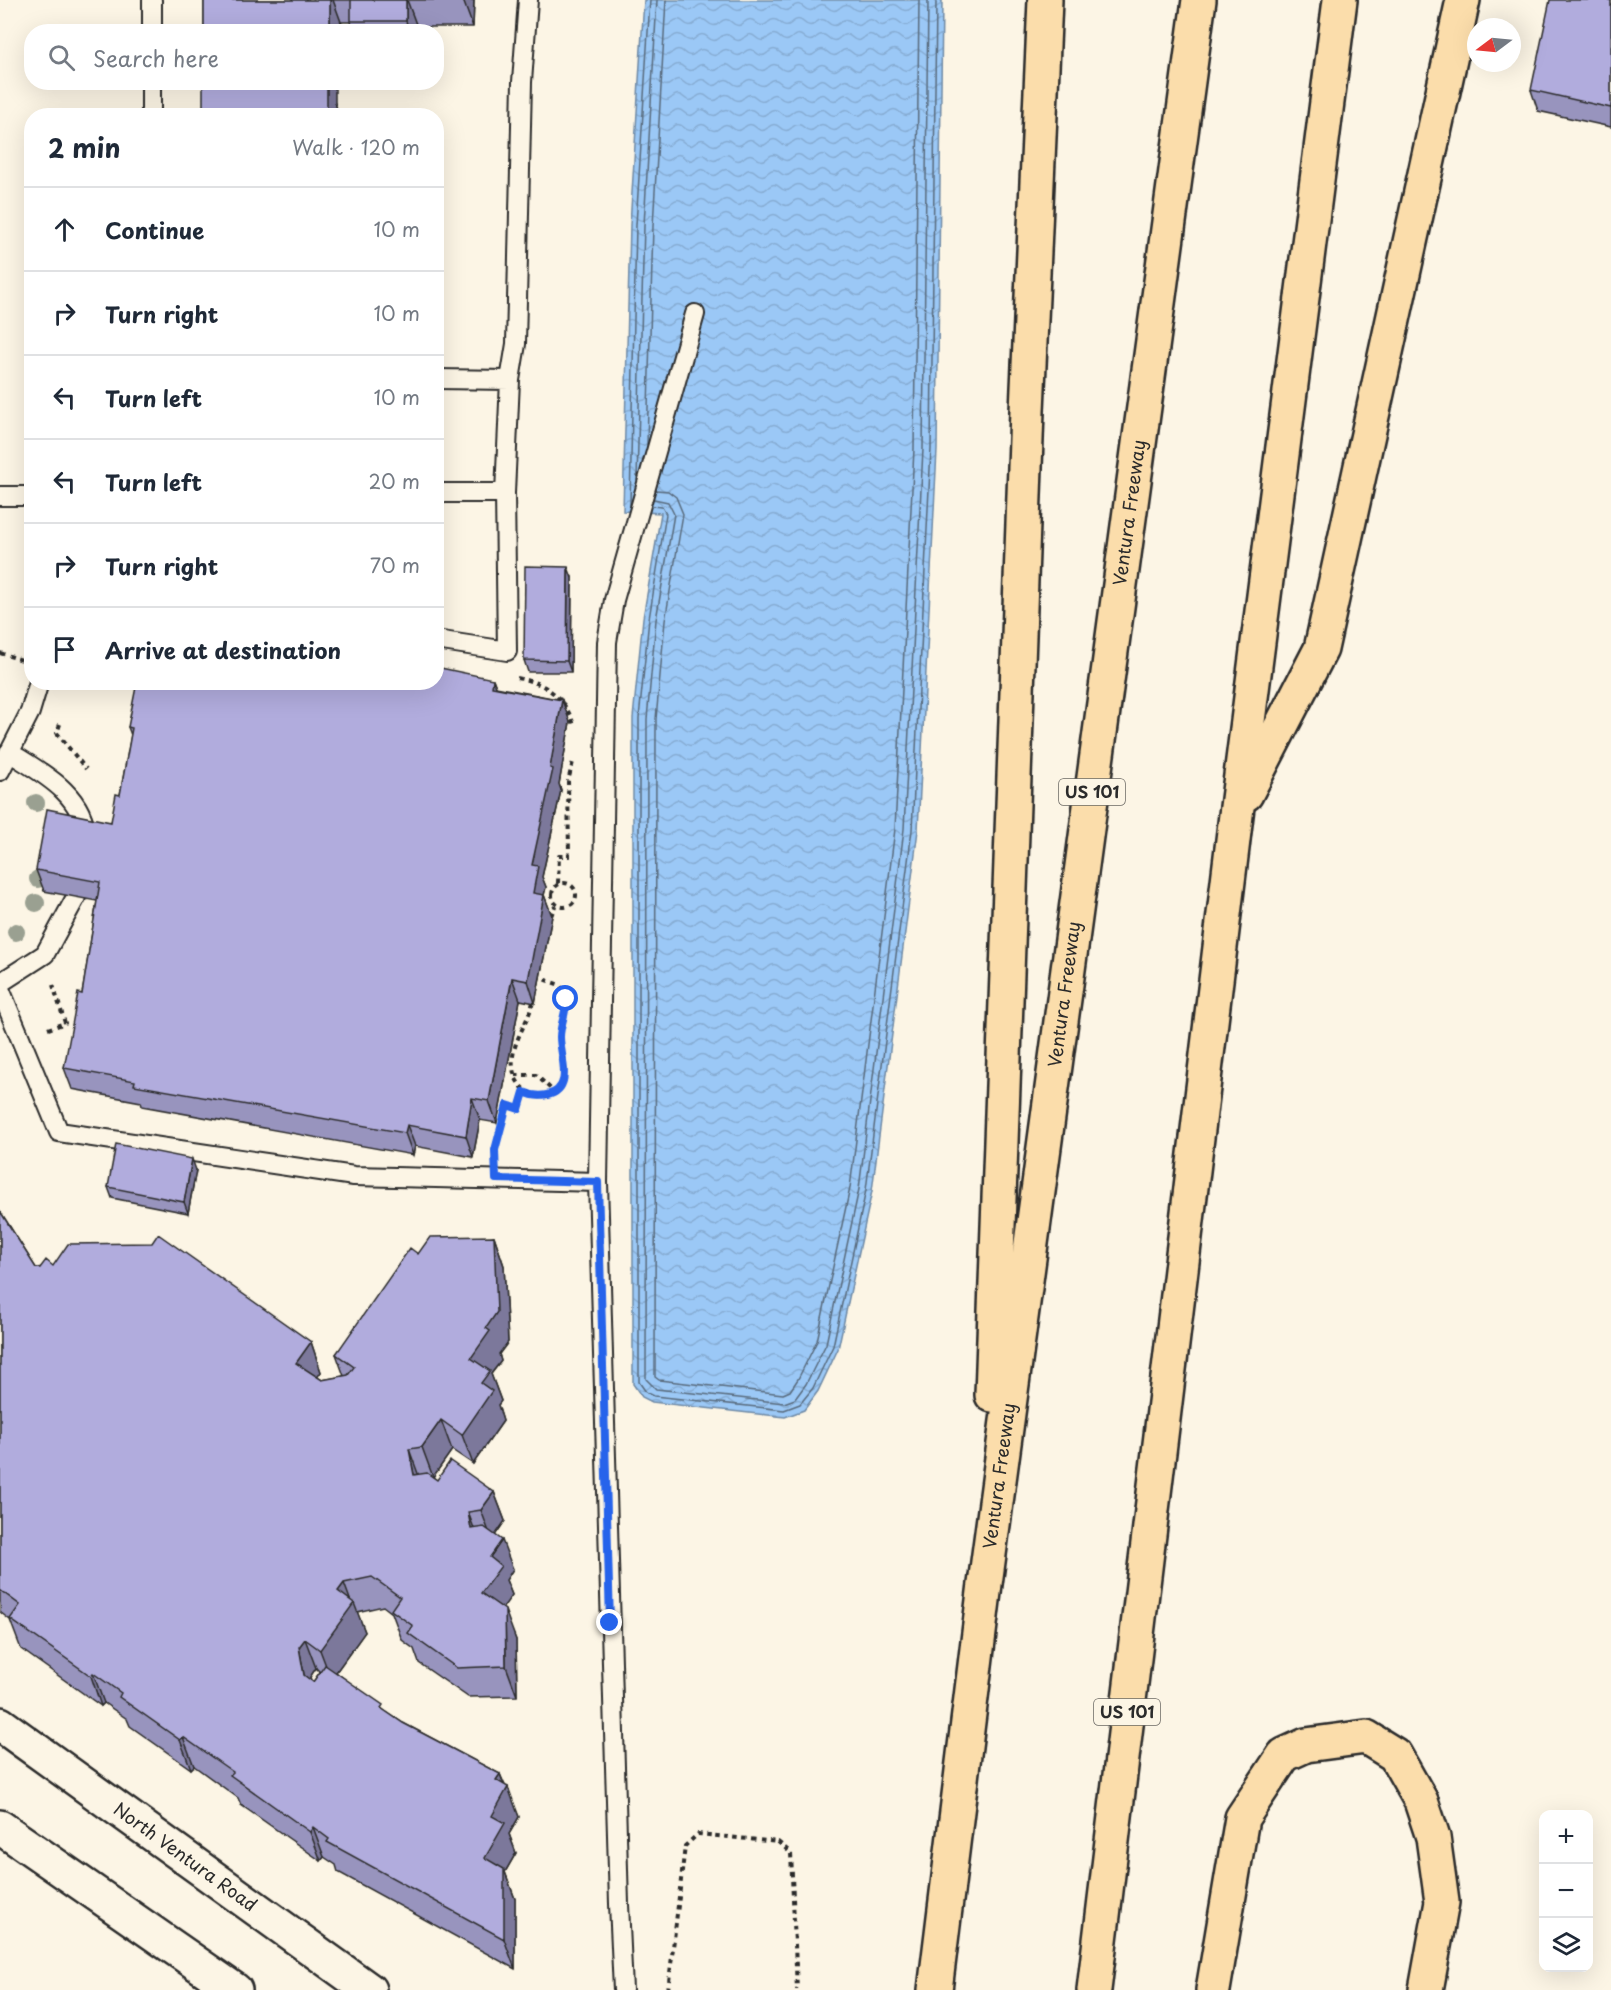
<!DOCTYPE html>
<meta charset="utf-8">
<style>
:root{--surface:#fff;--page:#f6f6f7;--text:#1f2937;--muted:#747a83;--line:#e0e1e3}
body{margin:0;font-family:"Playpen Sans",sans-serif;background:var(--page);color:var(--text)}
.controls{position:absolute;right:18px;bottom:18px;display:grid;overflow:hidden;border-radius:12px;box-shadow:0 6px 24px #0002}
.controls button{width:54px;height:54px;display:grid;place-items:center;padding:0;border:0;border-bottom:2px solid var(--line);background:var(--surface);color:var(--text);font:30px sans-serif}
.compass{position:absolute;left:1467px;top:18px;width:54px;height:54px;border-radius:50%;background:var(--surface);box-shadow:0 6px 24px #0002;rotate:254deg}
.stop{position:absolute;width:18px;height:18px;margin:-14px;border:4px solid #2563eb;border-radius:50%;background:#fff}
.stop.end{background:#2563eb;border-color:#fff;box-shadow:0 2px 6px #0008}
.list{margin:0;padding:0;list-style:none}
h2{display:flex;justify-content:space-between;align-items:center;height:78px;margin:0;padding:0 24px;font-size:26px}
h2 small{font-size:20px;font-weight:400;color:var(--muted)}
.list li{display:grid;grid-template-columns:39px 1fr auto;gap:18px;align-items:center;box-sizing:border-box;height:84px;padding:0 24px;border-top:2px solid var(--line)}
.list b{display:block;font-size:22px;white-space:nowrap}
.list em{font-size:20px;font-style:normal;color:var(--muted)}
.icon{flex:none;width:33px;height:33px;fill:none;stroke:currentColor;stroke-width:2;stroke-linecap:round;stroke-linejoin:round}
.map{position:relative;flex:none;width:1611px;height:1990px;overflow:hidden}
.search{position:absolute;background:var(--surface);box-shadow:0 6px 24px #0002;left:24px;top:24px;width:420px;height:66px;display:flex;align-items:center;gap:15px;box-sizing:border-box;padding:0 21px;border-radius:24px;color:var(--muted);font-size:22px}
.panel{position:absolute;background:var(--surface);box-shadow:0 6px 24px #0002;left:24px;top:108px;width:420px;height:582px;border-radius:24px}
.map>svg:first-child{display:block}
</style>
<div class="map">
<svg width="1611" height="1990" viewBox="0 0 1611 1990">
<defs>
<pattern id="water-waves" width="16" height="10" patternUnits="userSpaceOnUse" patternTransform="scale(1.5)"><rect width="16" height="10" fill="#9bc8f6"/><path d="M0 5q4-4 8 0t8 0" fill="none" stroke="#86acd3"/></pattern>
</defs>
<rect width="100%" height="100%" fill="#fcf5e5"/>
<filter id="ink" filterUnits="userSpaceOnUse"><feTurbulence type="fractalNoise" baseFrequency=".0167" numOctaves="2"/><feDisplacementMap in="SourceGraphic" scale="12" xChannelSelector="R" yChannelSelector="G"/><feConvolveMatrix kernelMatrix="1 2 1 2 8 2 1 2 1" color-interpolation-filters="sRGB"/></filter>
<g filter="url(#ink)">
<path fill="url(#water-waves)" stroke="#6e89a5" stroke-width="1.5" d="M644,0H942L937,450L918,830L872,1191L838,1349L818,1391L804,1410L785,1417L652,1402L642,1397L633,1384V718L643,618L661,513L623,511L630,225Z"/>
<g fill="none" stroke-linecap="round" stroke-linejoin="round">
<path stroke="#586a7c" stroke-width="1.5" d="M647,445L653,226L666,0
M637,480L644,225L657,0
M656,490L668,491L676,497L683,514L665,621L656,719L655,1377L659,1380L783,1394L790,1391L798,1379L817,1341L850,1188L895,829L914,449L919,0
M654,499L668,502L674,514L656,620L647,719L646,1379L656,1389L784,1403L795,1399L806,1384L826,1344L859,1189L904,829L923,449L928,0
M630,505L636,225L650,0
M652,506L662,507L666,514L649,619L639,718V1382L646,1392L654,1396L784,1410L800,1404L813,1388L833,1346L866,1190L912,830L931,449L936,0"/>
<defs>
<path id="service" d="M152,32V0
M151,116V82
M436,379L510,380
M436,493H505L510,380L516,344L522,82L528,0
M0,496H32
M436,640L507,651L505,493
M9,752C42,773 84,794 86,837
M0,771L30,712L39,682
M0,983L45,954L76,897
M0,989L59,1132L354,1176L598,1182L619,1904L623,1990
M598,1182L607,642L614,600L695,314"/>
<g id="secondary">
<path id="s1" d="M0,1724L369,1990"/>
<path d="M0,1827L235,1990"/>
</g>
<g id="motorway">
<path d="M1246,794L1321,649L1463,0"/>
<path d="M992,1395L1027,411L1045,0"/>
<path id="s2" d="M935,1990L985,1584L1199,0"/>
<path d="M1094,1990L1236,815L1340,0"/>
<path d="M1213,1990L1242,1818L1284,1755L1306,1745L1366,1737L1395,1755L1421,1801L1433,1837L1442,1902L1426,1990"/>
</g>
</defs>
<use href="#service" stroke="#2b2b2b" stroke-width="22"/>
<use href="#secondary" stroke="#2b2b2b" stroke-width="38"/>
<use href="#motorway" stroke="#2b2b2b" stroke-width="38"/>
<path stroke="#2b2b2b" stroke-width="4" stroke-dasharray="4.5 4.5" stroke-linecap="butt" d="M0,653L22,660
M517,678C547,683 564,697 574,725
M60,724L57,733L86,769
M552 895a12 12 0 1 1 24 0a12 12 0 1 1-24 0Z
M558,883L559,856H569L568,781L573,762
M551,916L555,906
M533,1002C527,1026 510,1043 513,1068C516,1096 554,1110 563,1080C568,1065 559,1049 560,1034C562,1015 572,1003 560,985L540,978
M48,1029L65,1023L53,985
M515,1075H536L554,1092
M495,1150L507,1105L519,1109L524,1092
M668,1990L685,1846L698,1834L778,1842L791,1853L797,1990"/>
<use href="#service" stroke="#fcf5e5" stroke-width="18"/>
<use href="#secondary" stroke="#fcf5e5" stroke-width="33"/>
<use href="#motorway" stroke="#fbddab" stroke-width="33"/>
</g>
<g fill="#9aa091">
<circle cx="36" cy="803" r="9"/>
<circle cx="38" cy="879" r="9"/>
<circle cx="36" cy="903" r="9"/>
<circle cx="16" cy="932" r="9"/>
</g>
<path fill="#9894be" stroke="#2b2b2b" stroke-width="1.5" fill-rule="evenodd" d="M204,0H474L473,27H417V32H355L351,22H341V32H204Z
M1611,0V127L1538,111L1531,90Z
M335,103L338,112V116H205L203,111Z
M572,578L571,672H528L524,660Z
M493,679L496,687L562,700L570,722L559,784L561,790L542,877L546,887L544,895L552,916L535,1003L520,1000L497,1123L480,1120L473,1157L415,1146L413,1155L142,1106L141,1102L72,1089L64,1068L82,994L97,901L44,891L36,870L111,822L120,795L131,735L128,727Z
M196,1170L188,1213L112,1198L108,1187Z
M0,1211L36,1268L53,1266L311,1342L321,1372L317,1377L322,1380L344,1376L336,1354L418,1254L494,1236L504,1266L508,1342L499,1354L501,1361L491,1374L501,1401L498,1405L503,1421L473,1464L452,1450L433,1477L437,1480L494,1492L505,1521L495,1535L513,1569L506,1580L512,1595L502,1608L516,1640L517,1696L468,1697L419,1663L414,1649L402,1640L392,1613L383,1606L357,1612L365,1632L336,1672L385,1711L403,1723L500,1774L519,1817L509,1834L516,1853L505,1872L515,1899V1969L338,1872L336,1865L324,1857L321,1861L241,1805L238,1798L194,1766L191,1769L130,1726L127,1719L104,1703L101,1706L21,1649L10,1620L0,1612ZM316,1668L320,1672L313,1682L311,1680L310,1677Z"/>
<path fill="#7c789b" stroke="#2b2b2b" stroke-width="1.5" d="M330,0H333L341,22V32H330Z
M406,0H407L417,27V32H409L406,21Z
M463,0H474L473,27Z
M324,82H335V103L338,112V116H327Z
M568,567L572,578L571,672L567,661Z
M493,679L501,700L492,687Z
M562,700L570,722L559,784L561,790L542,877L546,887L544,895L552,916L535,1003L528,981L533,893L532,865Z
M512,978L520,1000L497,1123L489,1101Z
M472,1098L480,1120L473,1157L466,1136Z
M407,1125L415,1146L413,1155L405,1133Z
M192,1159L196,1170L188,1213L184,1202Z
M494,1236L504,1266L508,1342L499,1354L501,1361L491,1374L501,1401L498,1405L503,1421L473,1464L462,1435L471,1358L486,1328Z
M311,1342L321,1372L307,1392L296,1363Z
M441,1420L452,1450L433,1477L422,1447Z
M409,1449L420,1479L414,1475Z
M494,1492L505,1521L492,1540L481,1510Z
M468,1512L479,1542L471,1529Z
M502,1540L513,1569L506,1580L512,1595L492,1623L481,1593L490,1557Z
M344,1583L352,1605L354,1603L365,1632L331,1679L320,1650L338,1591Z
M505,1610L516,1640L517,1696L506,1666Z
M305,1639L316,1668L310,1677L315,1704L304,1675L299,1647Z
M93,1673L104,1703L101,1706L91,1676Z
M183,1737L194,1766L191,1769L180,1740Z
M500,1774L506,1791L508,1787L519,1817L509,1834L516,1853L505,1872L515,1899V1969L504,1939L485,1858L492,1816L496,1780Z
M313,1827L324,1857L321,1861L310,1832Z"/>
<path fill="#b1acdd" stroke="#2b2b2b" stroke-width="1.5" d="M204,0H330V31L324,30V32H204Z
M351,0H406V21H351Z
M1550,0H1611V108L1531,90Z
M203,82H327V116H211V111H203Z
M525,566L568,567L567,661L524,660Z
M436,667L493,679L492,687L562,700L550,768L553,769L532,865L538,866L533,893L544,895L528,981L512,978L489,1101L472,1098L466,1136L407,1125L405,1133L134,1085L135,1081L64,1068L78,993L82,994L100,882L36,870L47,809L111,822L116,794L120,795L132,728L128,727L137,682H436Z
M116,1144L192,1159L184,1202L108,1187Z
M0,1211L36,1268H40L46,1260L53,1266L68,1244L152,1243L158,1234L311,1342L296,1363L322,1380L348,1375L354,1367L336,1354L410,1248L418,1254L430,1237L494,1236L497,1312L486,1328L490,1331L471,1358L490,1371L481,1383L492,1391L462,1435L441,1420L422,1447L409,1449L414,1475L427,1473L437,1480L450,1461L494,1492L481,1510L468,1512L471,1529L484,1527L502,1540L490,1557L501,1566L481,1593L505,1610L506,1666L457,1668L408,1633L413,1626L391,1610L400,1597L372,1577L344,1583L338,1591L354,1603L320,1650L305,1639L299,1647L304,1675L313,1682L325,1665L383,1705L381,1708L403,1723L500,1774L496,1780L508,1787L492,1816L505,1823L485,1858L504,1869V1939L327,1842L329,1839L313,1827L310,1832L230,1775L233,1772L183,1737L180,1740L119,1697L121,1693L93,1673L91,1676L10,1619L20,1605L0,1590Z"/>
</g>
<g fill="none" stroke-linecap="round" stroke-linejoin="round" filter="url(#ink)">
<path stroke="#2563eb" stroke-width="8" d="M566,999C567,1012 560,1024 560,1037C560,1056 575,1089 547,1095C538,1097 532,1096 524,1092L519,1109L507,1105L495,1150L496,1179L598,1182L610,1623"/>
</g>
<g text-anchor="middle" stroke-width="5" stroke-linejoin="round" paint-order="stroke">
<g fill="#fcf5e5" stroke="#6a6863" stroke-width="1.5">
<rect x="1059" y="779" width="66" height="26" rx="4.5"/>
<rect x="1094" y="1699" width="66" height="26" rx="4.5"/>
</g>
<g font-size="16" font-weight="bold" fill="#2b2b2b">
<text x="1092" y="798">US 101</text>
<text x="1127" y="1718">US 101</text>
</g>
<g font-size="18" fill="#2b2b2b" stroke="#fcf5e5">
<text dy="6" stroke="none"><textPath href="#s2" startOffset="1490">Ventura Freeway</textPath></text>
<text dy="6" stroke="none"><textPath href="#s2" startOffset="1004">Ventura Freeway</textPath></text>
<text dy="6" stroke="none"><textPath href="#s2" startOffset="518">Ventura Freeway</textPath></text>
<text dy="6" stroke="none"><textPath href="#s1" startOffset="228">North Ventura Road</textPath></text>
</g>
</g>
</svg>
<div class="controls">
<button>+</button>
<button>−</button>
<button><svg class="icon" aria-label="layers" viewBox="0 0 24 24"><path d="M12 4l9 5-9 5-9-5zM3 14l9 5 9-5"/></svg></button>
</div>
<svg class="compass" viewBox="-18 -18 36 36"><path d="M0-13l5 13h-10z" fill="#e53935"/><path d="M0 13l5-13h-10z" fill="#747a83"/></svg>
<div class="stop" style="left:566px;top:999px"></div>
<div class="stop end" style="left:610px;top:1623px"></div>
<div class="search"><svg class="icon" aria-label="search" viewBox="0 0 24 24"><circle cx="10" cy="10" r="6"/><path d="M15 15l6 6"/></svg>Search here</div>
<section class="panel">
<h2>2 min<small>Walk · 120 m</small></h2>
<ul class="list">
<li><svg class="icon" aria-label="ahead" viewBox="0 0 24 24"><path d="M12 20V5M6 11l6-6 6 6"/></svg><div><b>Continue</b></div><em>10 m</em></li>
<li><svg class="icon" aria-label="right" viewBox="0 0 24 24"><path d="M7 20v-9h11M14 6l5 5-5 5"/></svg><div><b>Turn right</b></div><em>10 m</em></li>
<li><svg class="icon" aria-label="left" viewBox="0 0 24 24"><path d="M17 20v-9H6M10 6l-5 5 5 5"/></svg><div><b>Turn left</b></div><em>10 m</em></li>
<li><svg class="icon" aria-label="left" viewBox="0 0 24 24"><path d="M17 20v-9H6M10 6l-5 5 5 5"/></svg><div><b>Turn left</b></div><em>20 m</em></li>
<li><svg class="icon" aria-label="right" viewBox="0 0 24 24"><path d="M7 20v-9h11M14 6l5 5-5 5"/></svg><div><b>Turn right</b></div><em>70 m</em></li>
<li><svg class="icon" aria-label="arrive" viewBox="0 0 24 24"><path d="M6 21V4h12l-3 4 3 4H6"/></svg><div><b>Arrive at destination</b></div></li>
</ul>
</section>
</div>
